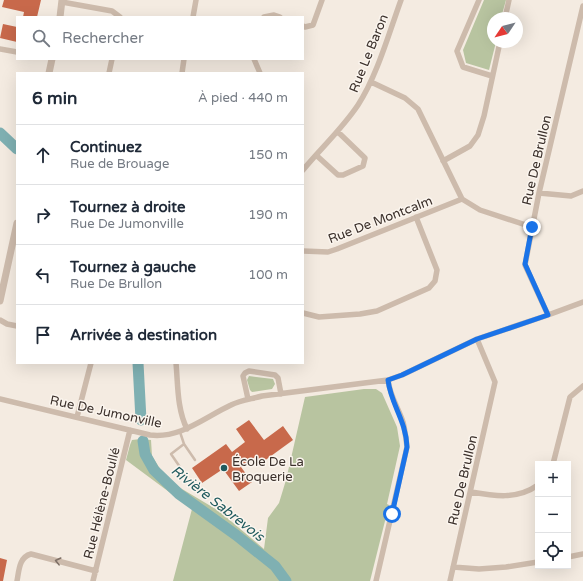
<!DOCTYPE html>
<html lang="fr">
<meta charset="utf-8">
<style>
:root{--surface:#fff;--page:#f6f6f7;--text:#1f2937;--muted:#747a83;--line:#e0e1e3}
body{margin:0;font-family:"Varela Round",sans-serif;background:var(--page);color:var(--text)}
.controls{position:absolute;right:12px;bottom:12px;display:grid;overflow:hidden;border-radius:0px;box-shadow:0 4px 16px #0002}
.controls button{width:36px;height:36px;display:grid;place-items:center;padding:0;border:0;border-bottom:1px solid var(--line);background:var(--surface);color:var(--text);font:20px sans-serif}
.compass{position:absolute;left:487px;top:12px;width:36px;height:36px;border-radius:50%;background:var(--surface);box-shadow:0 4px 16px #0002;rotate:235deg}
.stop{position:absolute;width:12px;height:12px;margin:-9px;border:3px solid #1a73e8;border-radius:50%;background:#fff}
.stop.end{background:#1a73e8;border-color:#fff;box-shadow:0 1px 4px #0008}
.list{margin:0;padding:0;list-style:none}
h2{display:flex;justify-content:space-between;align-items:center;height:52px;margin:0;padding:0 16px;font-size:17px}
h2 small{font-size:13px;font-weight:400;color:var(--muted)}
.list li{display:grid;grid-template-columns:26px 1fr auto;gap:12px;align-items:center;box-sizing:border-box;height:60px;padding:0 16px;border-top:1px solid var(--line)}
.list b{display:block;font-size:15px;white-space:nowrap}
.list p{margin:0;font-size:13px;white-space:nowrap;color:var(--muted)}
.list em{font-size:13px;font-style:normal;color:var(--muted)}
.icon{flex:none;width:22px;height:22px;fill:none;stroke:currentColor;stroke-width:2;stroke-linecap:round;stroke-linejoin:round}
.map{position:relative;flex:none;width:583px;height:581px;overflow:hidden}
.search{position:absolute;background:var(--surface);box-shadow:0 4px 16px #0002;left:16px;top:16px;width:288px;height:44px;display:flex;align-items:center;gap:10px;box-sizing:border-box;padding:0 14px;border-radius:0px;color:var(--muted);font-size:15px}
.panel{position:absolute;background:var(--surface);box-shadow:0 4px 16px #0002;left:16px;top:72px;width:288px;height:292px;border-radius:0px}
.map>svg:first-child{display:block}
</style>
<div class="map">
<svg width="583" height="581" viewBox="0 0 583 581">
<rect width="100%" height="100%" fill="#f4ebe1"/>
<path fill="#b8c4a0" d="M484,0H506L501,18H493V42H496L489,70L466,63L463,50Z
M249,376L273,379L275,384L272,389L252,392L250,390L247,380Z
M364,389H376L382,393L397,427L400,446L387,504L389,505L370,581H173L192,509L126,460L130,445L132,440L141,439L151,440L152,456L167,480L219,511L264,549L268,518L279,503L286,480L305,397Z"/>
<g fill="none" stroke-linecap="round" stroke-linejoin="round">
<path stroke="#7fb0b2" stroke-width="11" d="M0,133L17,149
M138,363L141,420
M143,441L145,454L154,470L179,494L236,535L275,566L286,581"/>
</g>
<path fill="#c8694b" d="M4,0H41L37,17H23L24,12L2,7Z
M3,24L17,27V42L0,38Z
M249,420L264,440L283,426L293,440L260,464L255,457L241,467L252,482L239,491L223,469L202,483L192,468L226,444L232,452L245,442L236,429Z
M0,558L7,560L3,581H0Z"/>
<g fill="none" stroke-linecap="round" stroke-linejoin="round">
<path stroke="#cdbbac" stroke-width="2.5" d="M180,432L184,444L171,454L182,470
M184,444L195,460"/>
<path stroke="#cdbbac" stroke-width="5.5" d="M479,0L457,51L463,67L492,76
M62,2L112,11L120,17
M193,17L196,0
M264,17L274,15L280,17
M505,18L509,0
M303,26L305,27L313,25L322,0
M0,49L17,52
M254,59L260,73
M109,73L112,59
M182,73L184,59
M371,82L405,98L418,109L462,199L480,210L532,227
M316,155L338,175H343L363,166L365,158L338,132
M443,161L470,146L478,135L484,116L500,42
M303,170C321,148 342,129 358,105C377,76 389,33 401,0
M539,193L571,196L583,191
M303,251L328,252L337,249L462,199
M303,313L319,317L360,314L377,311L429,288L435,281L437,270L416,217
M548,315L525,265L539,193L583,6
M0,320L7,324L17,326
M176,363C178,385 177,409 187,429
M0,399L150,435C180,439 205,417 231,405C241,400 252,399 262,396L388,380L402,375L477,339L548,315L583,302
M248,399L243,376L245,373L249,371L275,375L278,378L281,394
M77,417L91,363
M553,464L570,397L583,386
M471,492C494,496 517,500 538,485
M568,557L583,554
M453,567L479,569L506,567L538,562
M17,581C19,571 19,557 31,554L96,571
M93,581L130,430
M376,581L407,447C406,438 405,430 403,422C398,407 390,396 388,380
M450,581L495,382L477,339"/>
<path stroke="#cdbbac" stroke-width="7" d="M60,17L62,0
M49,73L52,59
M0,301L17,223"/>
</g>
<defs><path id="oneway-chevron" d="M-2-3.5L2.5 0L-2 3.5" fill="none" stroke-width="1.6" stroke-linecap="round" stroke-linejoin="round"/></defs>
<use stroke="#7d6f65" href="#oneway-chevron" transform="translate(58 561) rotate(-166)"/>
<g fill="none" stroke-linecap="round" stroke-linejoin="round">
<path stroke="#1a73e8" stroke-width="5" d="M392,514L407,447C406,420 391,405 388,380L402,375L477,339L548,315L525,264L532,227"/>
</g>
<circle fill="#1f5a5e" stroke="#fbf5ee" stroke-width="1.5" cx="224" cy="468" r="4"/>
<g text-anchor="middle" stroke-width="3" stroke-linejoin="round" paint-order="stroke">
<g font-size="13" fill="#3b302b" stroke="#fbf5ee">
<text transform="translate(368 53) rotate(-68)" y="5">Rue Le Baron</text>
<text transform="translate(536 160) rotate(-77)" y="5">Rue De Brullon</text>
<text transform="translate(380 219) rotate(-21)" y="5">Rue De Montcalm</text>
<text transform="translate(106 411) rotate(12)" y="5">Rue De Jumonville</text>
<text transform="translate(462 480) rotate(-77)" y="5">Rue De Brullon</text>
<text transform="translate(101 503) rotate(-76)" y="5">Rue Hélène-Boullé</text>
</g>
<g font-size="13" fill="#3b302b" stroke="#fbf5ee" text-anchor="start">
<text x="232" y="466">École De La<tspan x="232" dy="15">Broquerie</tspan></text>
</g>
<g font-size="14" font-style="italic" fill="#1f5a5e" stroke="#fbf5ee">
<text transform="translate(218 503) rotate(38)" y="5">Rivière Sabrevois</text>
</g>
</g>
</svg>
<div class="controls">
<button>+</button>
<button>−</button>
<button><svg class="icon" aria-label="locate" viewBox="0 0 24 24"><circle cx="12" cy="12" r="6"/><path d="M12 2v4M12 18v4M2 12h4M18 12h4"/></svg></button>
</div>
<svg class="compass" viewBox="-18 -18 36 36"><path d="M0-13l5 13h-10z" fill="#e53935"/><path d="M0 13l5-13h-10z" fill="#747a83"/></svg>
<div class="stop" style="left:392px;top:514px"></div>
<div class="stop end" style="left:532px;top:227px"></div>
<div class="search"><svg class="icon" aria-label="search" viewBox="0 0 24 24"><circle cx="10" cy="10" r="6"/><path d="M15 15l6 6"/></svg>Rechercher</div>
<section class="panel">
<h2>6 min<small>À pied · 440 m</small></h2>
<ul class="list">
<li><svg class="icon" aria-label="ahead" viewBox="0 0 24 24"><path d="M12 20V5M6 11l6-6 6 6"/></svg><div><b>Continuez</b><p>Rue de Brouage</p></div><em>150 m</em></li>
<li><svg class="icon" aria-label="right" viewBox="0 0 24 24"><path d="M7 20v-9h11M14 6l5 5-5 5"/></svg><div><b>Tournez à droite</b><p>Rue De Jumonville</p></div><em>190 m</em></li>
<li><svg class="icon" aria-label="left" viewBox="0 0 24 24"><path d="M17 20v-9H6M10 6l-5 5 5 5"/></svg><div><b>Tournez à gauche</b><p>Rue De Brullon</p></div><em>100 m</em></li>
<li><svg class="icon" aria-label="arrive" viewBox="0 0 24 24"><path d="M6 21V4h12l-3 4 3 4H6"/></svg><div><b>Arrivée à destination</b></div></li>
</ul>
</section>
</div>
